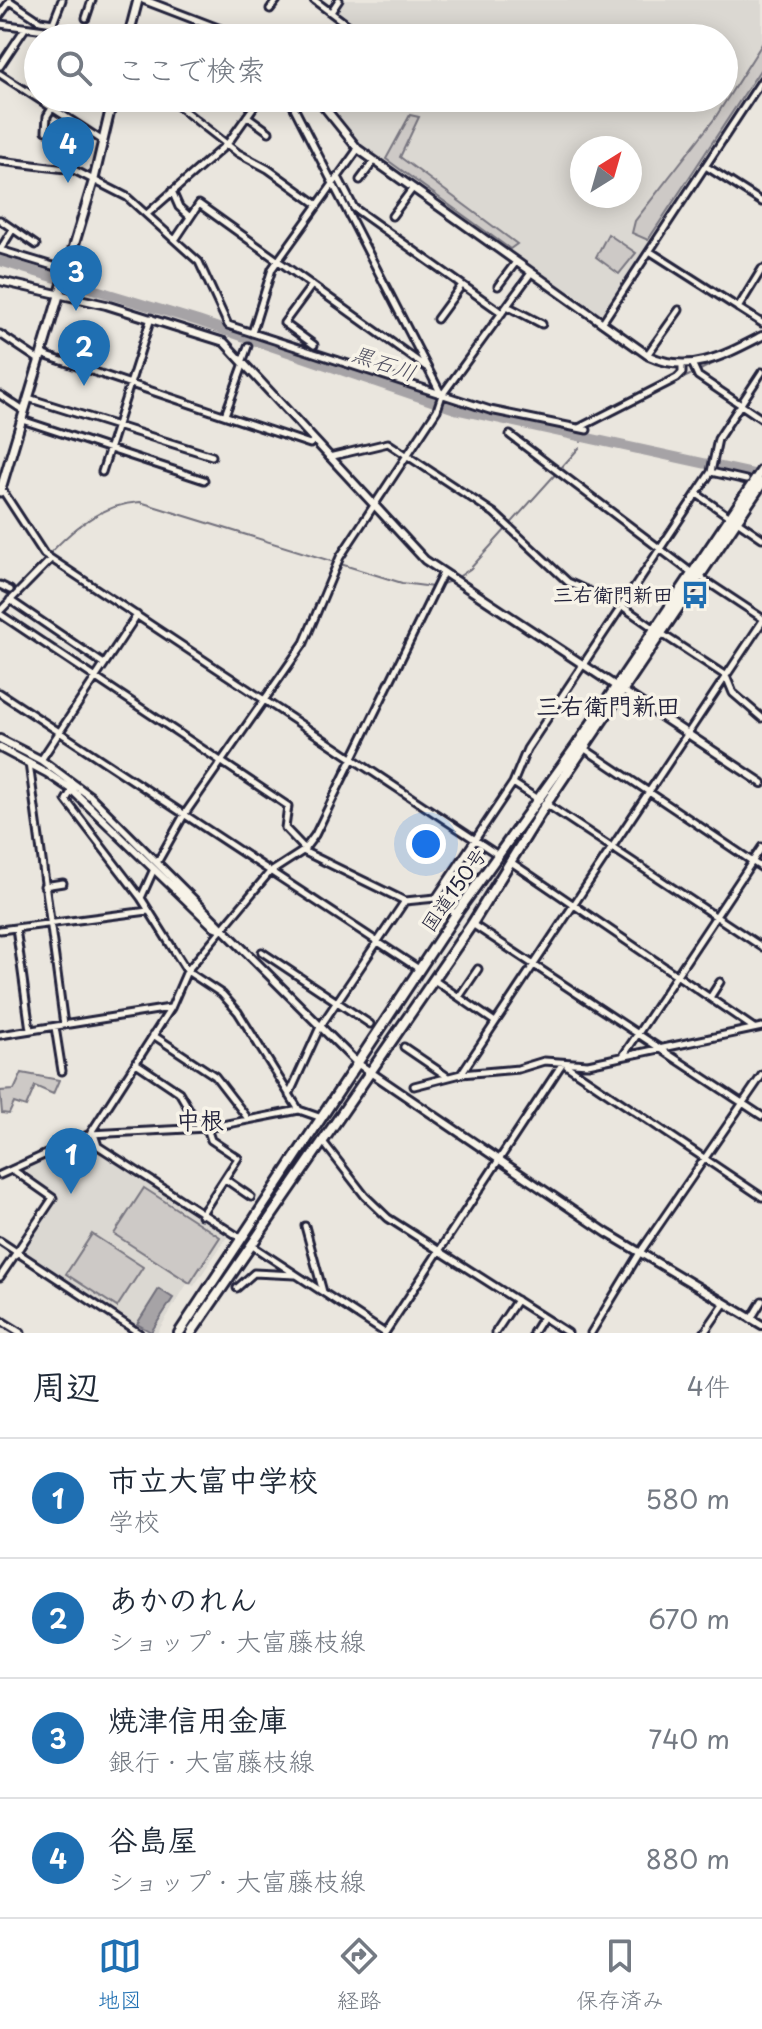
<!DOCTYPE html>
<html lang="ja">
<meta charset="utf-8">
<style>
:root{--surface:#fff;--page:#f2f2f3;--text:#1f2937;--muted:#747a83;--line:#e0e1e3;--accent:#1f6fb2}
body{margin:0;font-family:"Playpen Sans","Klee One",sans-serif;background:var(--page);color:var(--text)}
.compass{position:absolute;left:570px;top:136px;width:72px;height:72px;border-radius:50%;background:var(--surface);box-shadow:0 4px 20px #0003;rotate:37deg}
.you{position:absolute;left:426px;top:844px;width:28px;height:28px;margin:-20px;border:6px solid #fff;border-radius:50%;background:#1a73e8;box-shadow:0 0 0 12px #1a73e833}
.badge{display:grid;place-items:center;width:52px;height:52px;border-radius:50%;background:var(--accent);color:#fff;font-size:26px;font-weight:700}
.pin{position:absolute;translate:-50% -66px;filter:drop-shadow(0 2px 4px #0008)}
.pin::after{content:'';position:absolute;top:42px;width:28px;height:24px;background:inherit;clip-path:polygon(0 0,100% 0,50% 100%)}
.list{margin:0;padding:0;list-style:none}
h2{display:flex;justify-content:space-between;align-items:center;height:104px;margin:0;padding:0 32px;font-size:34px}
h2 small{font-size:26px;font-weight:400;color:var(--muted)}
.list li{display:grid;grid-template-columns:52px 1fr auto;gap:24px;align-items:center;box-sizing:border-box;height:120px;padding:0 32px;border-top:2px solid var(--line)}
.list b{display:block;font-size:30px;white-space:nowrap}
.list p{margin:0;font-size:26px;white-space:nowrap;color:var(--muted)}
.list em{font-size:26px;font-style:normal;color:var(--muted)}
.icon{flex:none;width:44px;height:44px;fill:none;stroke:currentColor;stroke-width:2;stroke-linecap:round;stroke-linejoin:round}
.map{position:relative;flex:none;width:762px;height:1333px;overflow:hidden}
.search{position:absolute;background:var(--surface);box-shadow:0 4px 20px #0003;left:24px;right:24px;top:24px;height:88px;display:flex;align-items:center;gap:20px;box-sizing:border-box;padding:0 28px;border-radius:44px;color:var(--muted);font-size:30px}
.sheet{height:584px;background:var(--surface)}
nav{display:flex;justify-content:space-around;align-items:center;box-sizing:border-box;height:112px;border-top:2px solid var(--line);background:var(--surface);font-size:22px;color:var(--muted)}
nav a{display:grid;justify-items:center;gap:4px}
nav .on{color:var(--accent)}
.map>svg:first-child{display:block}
</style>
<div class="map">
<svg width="762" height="1333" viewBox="0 0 762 1333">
<rect width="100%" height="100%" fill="#eae6de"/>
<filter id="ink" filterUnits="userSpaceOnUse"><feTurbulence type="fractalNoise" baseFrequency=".0125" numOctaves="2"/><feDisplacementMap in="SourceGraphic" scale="16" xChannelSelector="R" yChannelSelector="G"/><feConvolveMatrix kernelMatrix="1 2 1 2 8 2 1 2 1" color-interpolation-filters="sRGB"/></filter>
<g filter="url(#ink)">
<path fill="#dbd8d2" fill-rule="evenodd" d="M342,0H762V73L650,246L604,312L597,314L361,144L326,103L327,98H724V38H365L364,30L336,10ZM582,148H630V196H582Z
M84,1139L229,1234L194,1286L187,1284L157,1333H149L20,1251L56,1197L33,1177L18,1170Z"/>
<path fill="#cdc9c6" stroke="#787680" stroke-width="2" d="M762,44V67L648,240L632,233L635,221L715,118Z
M410,115L419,117L400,157L517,244L510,249L386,159Z
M608,234L636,253L619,274L596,257Z
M22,1073L59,1080L53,1094L35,1086L26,1107L14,1103L9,1114L2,1113L0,1091L14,1090Z
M144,1188L220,1237L190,1283L114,1234Z
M92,1234L143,1267L117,1307L66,1274Z"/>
<path fill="#a6a3a6" stroke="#716f7b" stroke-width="2" d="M159,1289L173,1298L151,1332L137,1324Z"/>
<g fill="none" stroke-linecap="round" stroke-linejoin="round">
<path stroke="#716f7b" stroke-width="2" d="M320,0L329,6
M336,11L363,31
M60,30L121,35
M138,36L155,38
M292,98L439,381
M657,253L710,287
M716,290L737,304
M742,307L761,319
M605,313L618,295
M698,371L762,340
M644,397L690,375
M448,399L455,409
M581,442L585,431
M63,569L68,573
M75,578L80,581
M457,578L470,569L579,448
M83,583L85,585
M11,597C47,558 83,505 140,502L402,583L433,587L451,581
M138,620L256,699
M265,705L343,757
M357,766L487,852
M516,871L564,902
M579,912L641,954"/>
<path stroke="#a6a3a6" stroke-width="10" d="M0,261L198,321L455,409L762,476"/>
<defs>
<path id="minor" d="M314,0L361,35L360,38
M10,1L40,21L53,23L62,0
M270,9L277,0
M331,12L339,0
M0,15L10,1
M86,18L92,0
M0,24L68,33L75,38
M0,66L24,30
M0,74L103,141
M168,98L238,153L268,169L318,205
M289,98L441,394
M247,116L269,132
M46,131L47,116L52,108
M0,161L74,170L127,197L199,262L228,325L490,410L587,430
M707,167L762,202
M338,177L354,208L502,313
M360,180L374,161
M172,191L179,207L190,217
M147,214L228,143L260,98
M392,216L413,188
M0,220L36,245
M13,229L0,250L66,270
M175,240L199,204L426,367
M651,252L762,323
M312,285L284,323L314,345
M498,286L516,262
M507,306L542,324
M738,308L762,269
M437,319L462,285
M602,323L762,80
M252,333L272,269L358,149
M0,334L39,360
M41,354L310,444L314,440
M647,355L679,310
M243,360L248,346
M693,365L698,376L762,419
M0,395L24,411
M28,398L212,456
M225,415L244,363
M22,420L204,480
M579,428L677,378L682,373V365
M510,435L692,573
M329,457L388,443L494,513L568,582L622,606L655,629
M102,472L151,318
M711,472L746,480
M1,488L44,554L498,855
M697,494L730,517
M737,521L762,538
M700,577L762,618
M0,585L10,590
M10,600L104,664
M0,611L51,559
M0,614L288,806L285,828L305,849
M662,634L726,676L733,693L762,718
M0,693L419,969
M585,749L762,868
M41,760L137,615
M29,763L64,1025
M513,783L539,800
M72,790L66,800L141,898L187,971L222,994L238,1012L299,1110
M546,804L762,947
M303,851L405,901L436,898L456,914
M158,861L184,815L304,643L340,557L437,410L442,395L531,273
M511,862L754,1028
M44,886L63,883
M141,898L154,869
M436,898L513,783L527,749L711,472L718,439L762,372
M472,924L762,1116
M16,928L30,1030
M0,930L148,911
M262,952L370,1024
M434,980L495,1022
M711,996L720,982
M459,997L478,969
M55,1027L62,1071
M0,1035L170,1008
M153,1035L215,1076L249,1120
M404,1047L448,1077
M623,1056L762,847
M136,1063L179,1092L200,1128
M567,1066L762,1197
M461,1074L762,622
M414,1086L461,1074L518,1069L544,1061L588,1064L762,1027
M289,1095L320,1027L405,901
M90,1134L171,1008L187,971L269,873L303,851L315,835L443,573
M94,1134L98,1146L239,1237
M324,1143L365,1196L388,1218L568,1333
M0,1175L90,1134L207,1128L299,1110L319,1117
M225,1179L251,1197
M201,1215L238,1158L211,1140L207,1128
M305,1226L323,1292
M0,1241L139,1333
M254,1247L385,1333
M0,1277L53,1198L13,1170
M237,1288L254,1273L295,1275
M751,1319L762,1301
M0,1320L21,1333
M385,1333L562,1064
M495,1333L517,1300
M533,1333L543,1317
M591,1333L639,1254L762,1075
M704,1333L724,1304"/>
<path id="tertiary" d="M144,0L243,38
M317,98L358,149L649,356C690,375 725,355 762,336
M0,281L106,305L224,342L425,560L762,783
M0,739L41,760L90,796L357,1063L607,1233L762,1325
M0,748L47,773L72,790L213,926L223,930"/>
<path id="secondary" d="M128,38L138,0
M0,492L94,179L113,98"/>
<path id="trunk" d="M179,1333L456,914L577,745L762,470
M191,1333L472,924L546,804L762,483"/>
</defs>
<use href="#minor" stroke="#22223b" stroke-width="11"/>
<use href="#tertiary" stroke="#22223b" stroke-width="12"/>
<use href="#secondary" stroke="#22223b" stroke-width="13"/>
<use href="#trunk" stroke="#22223b" stroke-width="14"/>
<use href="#minor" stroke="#f7f3e8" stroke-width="5"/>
<use href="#tertiary" stroke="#f7f3e8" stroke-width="6"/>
<use href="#secondary" stroke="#f7f3e8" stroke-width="7"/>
<use href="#trunk" stroke="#f7f3e8" stroke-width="8"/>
</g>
</g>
<defs>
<symbol id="bus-bare" viewBox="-9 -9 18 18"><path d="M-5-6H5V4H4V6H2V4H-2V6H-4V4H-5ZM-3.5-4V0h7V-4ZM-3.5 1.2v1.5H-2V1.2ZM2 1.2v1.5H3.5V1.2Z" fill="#1f6fb2" stroke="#f7f3e8" stroke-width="2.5" paint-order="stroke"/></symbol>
</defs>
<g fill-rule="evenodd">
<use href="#bus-bare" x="675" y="575" width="40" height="40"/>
</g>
<g text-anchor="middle" stroke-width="7" stroke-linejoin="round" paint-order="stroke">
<g font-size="20" font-weight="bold" fill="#22223b" stroke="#f7f3e8" text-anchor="end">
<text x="673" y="602">三右衛門新田</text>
</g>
<g font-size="20" fill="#22223b" stroke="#f7f3e8">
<text transform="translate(454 890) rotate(-55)" y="7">国道150号</text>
</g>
<g font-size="22" font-style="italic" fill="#504f60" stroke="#f7f3e8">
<text transform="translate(384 363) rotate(19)" y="8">黒石川</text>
</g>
<g font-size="24" font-weight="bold" fill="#22223b" stroke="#f7f3e8">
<text x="608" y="715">三右衛門新田</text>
<text x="200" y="1129">中根</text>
</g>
</g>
</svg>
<svg class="compass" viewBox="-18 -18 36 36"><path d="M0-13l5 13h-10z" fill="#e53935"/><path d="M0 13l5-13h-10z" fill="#747a83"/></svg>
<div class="you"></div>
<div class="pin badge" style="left:71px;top:1194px">1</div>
<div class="pin badge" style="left:84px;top:386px">2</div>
<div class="pin badge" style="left:76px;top:311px">3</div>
<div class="pin badge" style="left:68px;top:183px">4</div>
<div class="search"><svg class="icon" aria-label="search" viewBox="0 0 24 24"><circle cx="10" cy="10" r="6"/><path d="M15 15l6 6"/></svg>ここで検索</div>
</div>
<section class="sheet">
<h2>周辺<small>4件</small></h2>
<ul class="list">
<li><span class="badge">1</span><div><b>市立大富中学校</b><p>学校</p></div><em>580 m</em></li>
<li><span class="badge">2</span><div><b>あかのれん</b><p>ショップ · 大富藤枝線</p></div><em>670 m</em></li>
<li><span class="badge">3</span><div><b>焼津信用金庫</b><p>銀行 · 大富藤枝線</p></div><em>740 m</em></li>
<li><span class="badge">4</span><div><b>谷島屋</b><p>ショップ · 大富藤枝線</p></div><em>880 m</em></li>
</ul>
</section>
<nav>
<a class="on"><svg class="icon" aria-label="map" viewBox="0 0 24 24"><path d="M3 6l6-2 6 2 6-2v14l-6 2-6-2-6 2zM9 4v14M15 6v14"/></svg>地図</a>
<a><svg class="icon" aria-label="directions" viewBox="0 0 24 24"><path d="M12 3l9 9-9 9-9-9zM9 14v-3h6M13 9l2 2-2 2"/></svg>経路</a>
<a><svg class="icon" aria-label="saved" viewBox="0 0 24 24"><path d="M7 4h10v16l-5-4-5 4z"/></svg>保存済み</a>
</nav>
